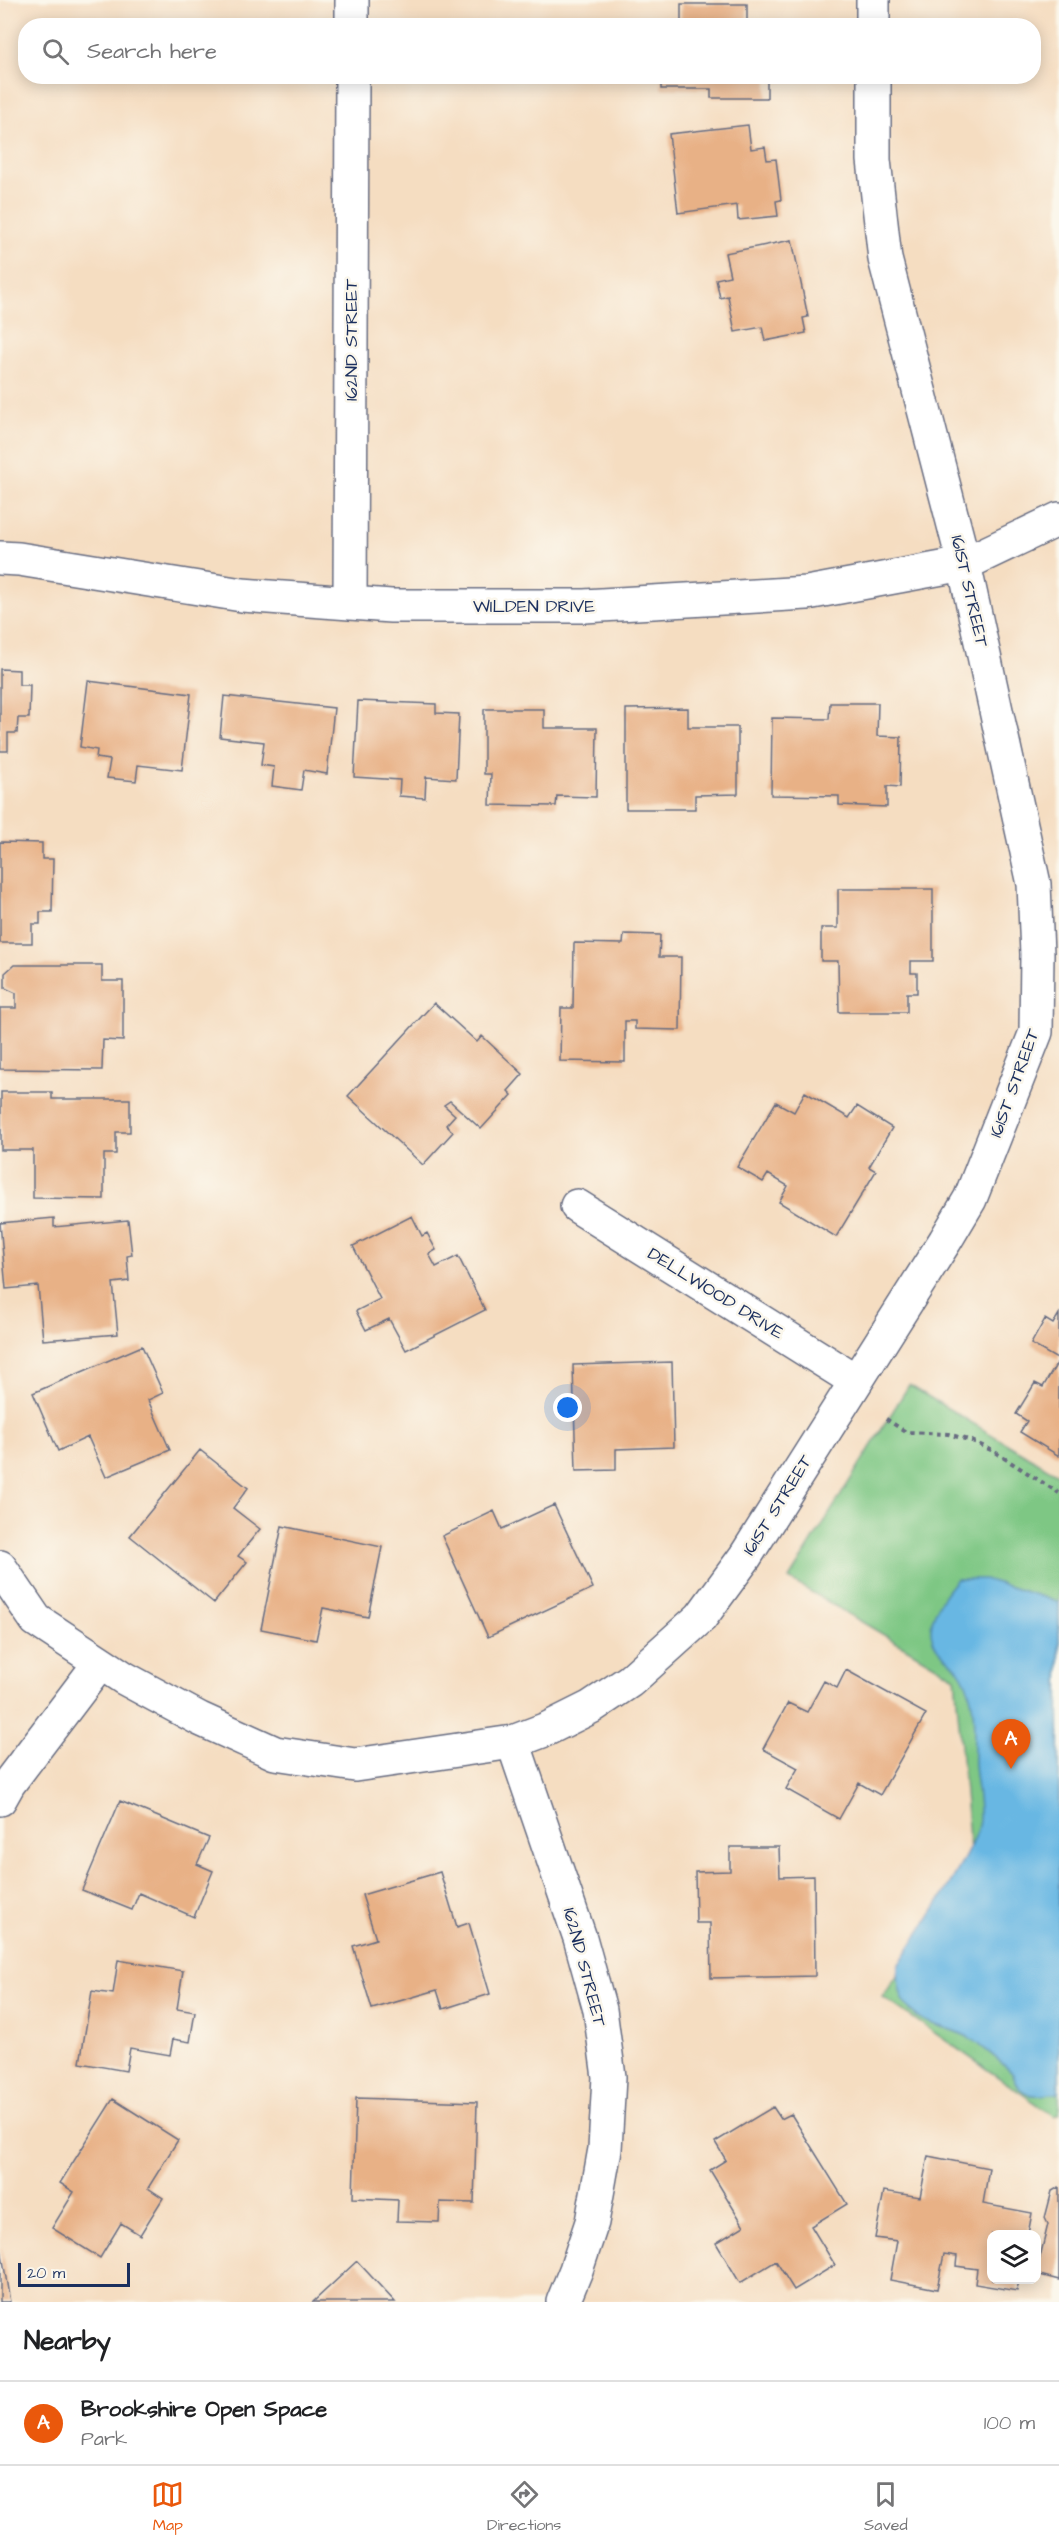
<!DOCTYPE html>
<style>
:root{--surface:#fff;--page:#f6f6f6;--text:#202124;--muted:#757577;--line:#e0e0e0;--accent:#ea580c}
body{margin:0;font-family:"Architects Daughter",sans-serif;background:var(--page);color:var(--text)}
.controls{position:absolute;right:18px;bottom:18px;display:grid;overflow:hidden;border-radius:12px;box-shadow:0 3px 15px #0003}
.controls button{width:54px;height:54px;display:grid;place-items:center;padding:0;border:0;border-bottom:2px solid var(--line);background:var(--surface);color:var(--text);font:30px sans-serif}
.scale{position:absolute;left:18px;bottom:15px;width:112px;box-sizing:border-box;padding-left:6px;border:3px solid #1b2f5e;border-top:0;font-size:16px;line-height:21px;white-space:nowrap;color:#1b2f5e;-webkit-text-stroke:4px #fbf7ec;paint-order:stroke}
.you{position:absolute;left:568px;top:1408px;width:21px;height:21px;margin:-15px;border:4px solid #fff;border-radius:50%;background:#1a73e8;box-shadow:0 0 0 9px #1a73e833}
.badge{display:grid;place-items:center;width:39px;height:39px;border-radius:50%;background:var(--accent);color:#fff;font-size:20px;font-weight:700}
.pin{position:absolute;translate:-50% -50px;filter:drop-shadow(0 2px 3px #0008)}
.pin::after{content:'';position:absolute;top:32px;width:21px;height:18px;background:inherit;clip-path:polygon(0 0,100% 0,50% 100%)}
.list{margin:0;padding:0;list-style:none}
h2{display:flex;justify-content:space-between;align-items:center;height:78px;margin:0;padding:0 24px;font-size:26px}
h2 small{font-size:20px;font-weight:400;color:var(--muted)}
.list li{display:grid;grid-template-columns:39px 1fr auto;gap:18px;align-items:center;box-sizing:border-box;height:84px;padding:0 24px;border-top:2px solid var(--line)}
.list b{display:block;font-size:22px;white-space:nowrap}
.list p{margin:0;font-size:20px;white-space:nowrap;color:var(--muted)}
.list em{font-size:20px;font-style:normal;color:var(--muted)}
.icon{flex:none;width:33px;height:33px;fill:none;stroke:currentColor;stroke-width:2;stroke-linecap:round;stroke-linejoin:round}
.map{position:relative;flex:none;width:1059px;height:2302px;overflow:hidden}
.search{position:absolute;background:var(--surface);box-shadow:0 3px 15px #0003;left:18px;right:18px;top:18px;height:66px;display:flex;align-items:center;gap:15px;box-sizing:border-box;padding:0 21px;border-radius:24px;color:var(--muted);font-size:22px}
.sheet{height:162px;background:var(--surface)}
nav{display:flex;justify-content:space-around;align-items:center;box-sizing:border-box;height:84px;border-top:2px solid var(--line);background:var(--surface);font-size:16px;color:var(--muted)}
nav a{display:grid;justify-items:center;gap:3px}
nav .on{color:var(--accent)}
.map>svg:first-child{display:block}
</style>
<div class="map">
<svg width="1059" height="2302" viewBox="0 0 1059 2302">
<rect width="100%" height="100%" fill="#fbf7ec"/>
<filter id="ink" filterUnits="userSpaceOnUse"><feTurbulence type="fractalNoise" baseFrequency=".0167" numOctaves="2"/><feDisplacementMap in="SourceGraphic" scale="12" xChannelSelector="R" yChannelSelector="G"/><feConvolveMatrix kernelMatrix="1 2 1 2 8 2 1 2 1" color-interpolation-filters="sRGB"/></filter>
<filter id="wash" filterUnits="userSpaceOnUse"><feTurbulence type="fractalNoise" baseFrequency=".008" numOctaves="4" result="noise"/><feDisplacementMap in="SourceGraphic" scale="24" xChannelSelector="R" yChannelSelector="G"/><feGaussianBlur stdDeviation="1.35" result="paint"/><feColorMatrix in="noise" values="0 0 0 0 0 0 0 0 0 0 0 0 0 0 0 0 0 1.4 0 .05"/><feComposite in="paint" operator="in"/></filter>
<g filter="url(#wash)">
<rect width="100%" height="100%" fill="#f5ddc1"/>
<path fill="#7ec784" stroke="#4c7b71" stroke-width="1.5" d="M909,1385L1059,1475V2114L1054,2116L883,1997L971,1862L955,1677L789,1579Z"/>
<path fill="#68b7e3" stroke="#4273a0" stroke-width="1.5" d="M957,1579H984L1059,1602V2093C1049,2094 1036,2097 1027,2094C1017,2091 1017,2079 1011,2072C1001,2061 987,2051 976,2042C954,2025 923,2029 907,2006C898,1993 898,1980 898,1966C916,1936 978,1848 979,1819C980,1801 975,1782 974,1764C973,1734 978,1703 962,1675C953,1659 932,1652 931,1631C931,1613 945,1592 957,1579Z"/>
<g id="blocks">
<path fill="#e8b186" d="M681,4H747V26H681Z
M661,76H767V98H711V89H661Z
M748,125L751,149L765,147L767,160L776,159L781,200L776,201L778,216L738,220L737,205L678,213L669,134Z
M792,240L808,317L803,318L806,333L765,341L762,327L735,332L728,296L720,298L716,279L730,276L725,253Z
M0,669L19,670V685H30L29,718H18L17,733H8V751H0Z
M88,681L191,694L182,770L138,765L136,781L107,778L110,760L96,758L97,750L80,747Z
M224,696L334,708L327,774L304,770L301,790L272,786L274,767L261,765L264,742L220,737Z
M358,701L436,704V713L459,714L456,779L426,777L425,798L399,796L400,780L354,777Z
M830,703H878L877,736L901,737L900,787L887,786V807L839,805V796L771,795L772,718L829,719Z
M688,708V727H738V794L695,795V809H626V709Z
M484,709H544V728H597L596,797L557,796L556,806L490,805L491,774H484Z
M0,842L42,843V859H53L52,912H40V924H32V943H0Z
M838,889H933V961H911V973H917V993H907V1012H839L838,961H821V928H838Z
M624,934L660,935L659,957H681L680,1030L635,1029V1021H625V1062L560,1061L561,1008H573L574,943L623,944Z
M14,965H102V981H123V1041L103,1040L102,1070L0,1069V1008H16V993L5,988V973Z
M434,1003L477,1042L482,1036L523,1074L508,1091L512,1095L481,1129L450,1101L444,1105L455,1115L446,1125L453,1132L423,1165L348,1096Z
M1,1092H52V1099H130V1132H116V1154H104V1199L33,1198V1150H1Z
M805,1092L849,1118L857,1106L892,1128L869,1167L876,1171L836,1237L779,1202L788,1186L768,1174L763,1182L737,1167L776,1102L794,1112Z
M412,1216L422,1236L427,1233L436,1250L429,1254L436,1267L458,1256L485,1310L406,1350L389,1319L366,1330L356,1311L380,1299L353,1246Z
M54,1218V1227L128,1220L132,1255L127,1256L129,1281L113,1283L118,1334L43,1340L38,1286L6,1289L0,1223Z
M1059,1314V1456L1020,1432L1027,1421L1016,1414L1035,1383L1043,1387L1059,1360L1031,1344L1045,1319L1053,1324Z
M142,1346L163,1393L148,1400L170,1450L106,1477L88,1437L58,1451L33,1393Z
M672,1362L674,1447L616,1449V1470L576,1471L573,1365Z
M200,1450L248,1488L233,1508L260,1529L238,1556L247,1562L214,1603L130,1536Z
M554,1505L593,1588L488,1637L442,1536L494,1511L502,1529Z
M282,1526L382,1547L368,1617L323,1608L316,1640L261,1629Z
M846,1670L926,1714L880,1795L859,1783L839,1819L786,1789L798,1768L763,1749L788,1703L807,1712L824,1681L837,1688Z
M120,1801L209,1838L197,1864L213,1871L194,1917L139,1893L132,1910L82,1890Z
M730,1847H779L780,1877L814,1876L815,1976L711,1978L710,1923H696L695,1872L730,1871Z
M440,1872L457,1927L469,1923L490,1994L443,2009L437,1990L372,2009L353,1946L376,1939L362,1895Z
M118,1960L183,1971L177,2009L195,2012L190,2042L173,2039L170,2055L130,2048L126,2071L80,2063L92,1991L113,1994Z
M356,2098L477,2102L474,2203L440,2202L439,2222L397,2221L398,2200L353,2198Z
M113,2099L178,2140L148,2188L163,2198L140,2235L121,2223L100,2258L52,2228L74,2192L60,2183Z
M773,2107L781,2119L791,2114L847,2204L811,2226L835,2265L794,2290L776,2261L740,2283L716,2243L744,2226L710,2170L726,2160L715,2142Z
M928,2156L989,2168L983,2204L1032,2213L1028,2234H992V2280H1019L1017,2291L975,2284L977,2269L956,2266L957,2256L944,2254L937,2289L890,2280L897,2241L875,2238L884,2191L920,2197Z
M1059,2187V2280L1036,2274L1048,2224L1045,2218L1052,2191Z
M0,2248H1L10,2302H0Z
M357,2261L395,2302H313Z"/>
</g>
</g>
<g filter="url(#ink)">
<use href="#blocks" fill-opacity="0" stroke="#676c81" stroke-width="1.5"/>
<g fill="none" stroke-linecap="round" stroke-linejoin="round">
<defs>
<path id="street" d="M873,0V26
M352,26V0
M0,558L19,559L242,595L391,606H584L807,593L964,564L1059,519
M350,603L352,76
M577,1206L856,1381
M0,1567L36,1620L124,1678L200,1719L275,1753L355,1765L513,1742L547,1729L591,1707L630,1681L701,1617L745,1557L945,1241L970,1199L1036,1032L1037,954L1034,884L964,564L885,259L874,160V76
M513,1742L580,1938L600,2010L609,2077L605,2149L592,2222L576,2270L563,2302
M0,1799L9,1783L100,1663"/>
</defs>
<use href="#street" stroke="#676c81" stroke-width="36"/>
<path stroke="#676c81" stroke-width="4" stroke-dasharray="4.5 4.5" stroke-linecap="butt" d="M886,1419L906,1432L948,1434L972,1441L993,1451L1059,1493"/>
<use href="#street" stroke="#fff" stroke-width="33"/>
</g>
</g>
<g text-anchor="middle" stroke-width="5" stroke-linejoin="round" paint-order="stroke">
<g font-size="18" fill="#1b2f5e" stroke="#fbf7ec">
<text transform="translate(351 340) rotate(-90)" y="6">162ND STREET</text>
<text transform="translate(970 591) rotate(77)" y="6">161ST STREET</text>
<text x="534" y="612">WILDEN DRIVE</text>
<text transform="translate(1014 1083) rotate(-70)" y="6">161ST STREET</text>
<text transform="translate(716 1293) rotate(32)" y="6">DELLWOOD DRIVE</text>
<text transform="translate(777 1505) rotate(-58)" y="6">161ST STREET</text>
<text transform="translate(585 1967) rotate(75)" y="6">162ND STREET</text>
</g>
</g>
</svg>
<div class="controls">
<button><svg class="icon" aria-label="layers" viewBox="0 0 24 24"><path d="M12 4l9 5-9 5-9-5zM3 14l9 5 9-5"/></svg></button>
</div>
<div class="scale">20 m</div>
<div class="you"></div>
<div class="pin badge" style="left:1011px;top:1769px">A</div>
<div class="search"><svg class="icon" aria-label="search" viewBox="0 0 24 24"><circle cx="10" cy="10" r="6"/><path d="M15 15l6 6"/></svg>Search here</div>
</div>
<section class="sheet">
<h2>Nearby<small></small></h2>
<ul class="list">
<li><span class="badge">A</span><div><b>Brookshire Open Space</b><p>Park</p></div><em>100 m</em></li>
</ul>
</section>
<nav>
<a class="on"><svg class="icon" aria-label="map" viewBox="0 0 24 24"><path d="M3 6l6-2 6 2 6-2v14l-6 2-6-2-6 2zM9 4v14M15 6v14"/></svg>Map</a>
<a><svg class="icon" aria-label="directions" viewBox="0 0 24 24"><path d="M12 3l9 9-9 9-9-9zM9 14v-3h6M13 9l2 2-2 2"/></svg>Directions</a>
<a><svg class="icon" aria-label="saved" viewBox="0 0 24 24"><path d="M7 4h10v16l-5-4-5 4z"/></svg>Saved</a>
</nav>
